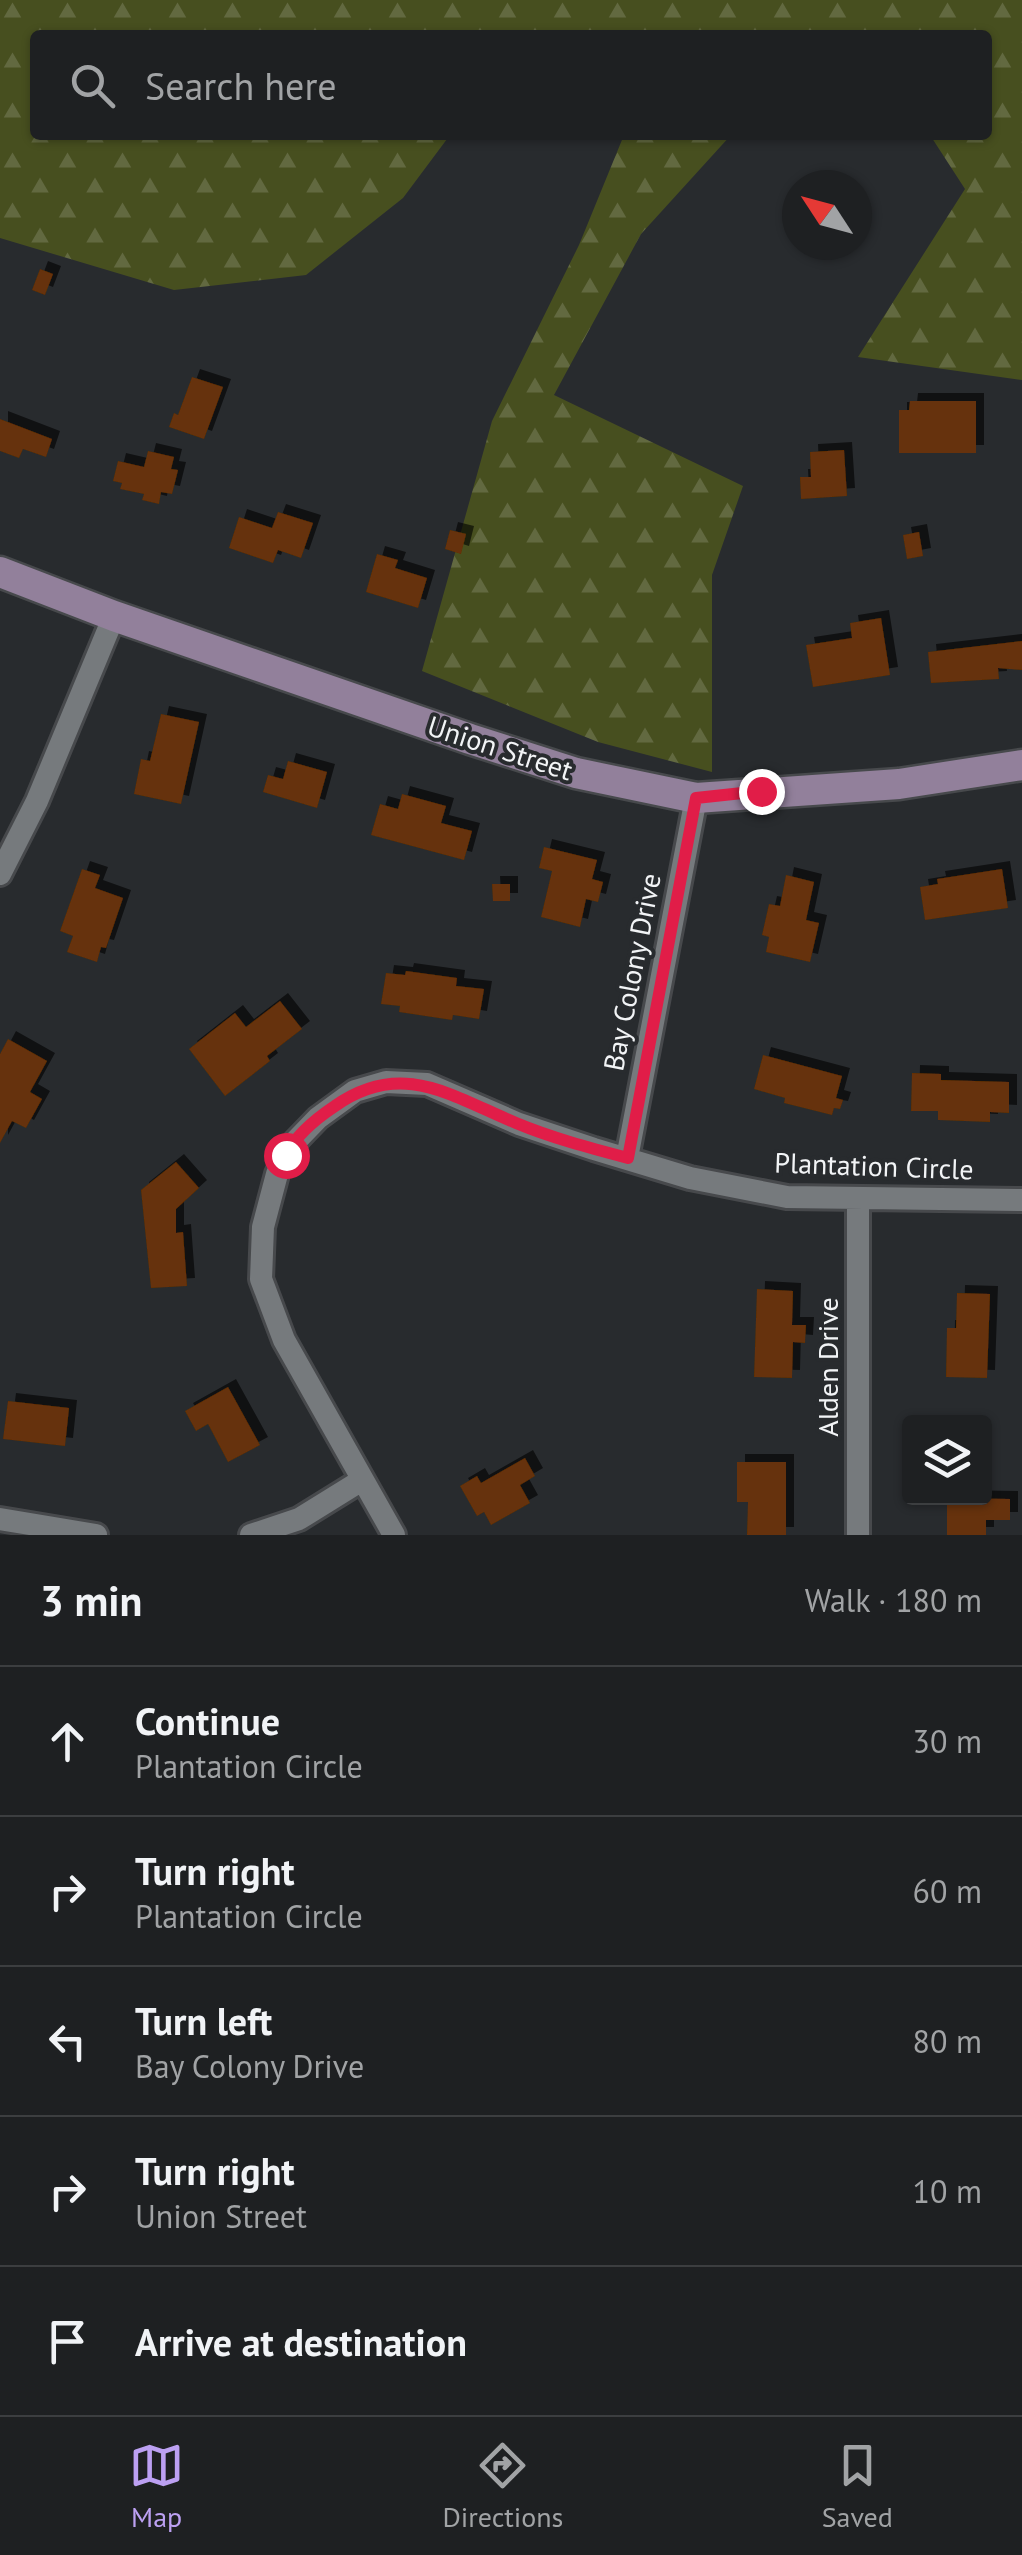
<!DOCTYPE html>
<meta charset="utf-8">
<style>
:root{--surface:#1e2022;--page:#2b2d2f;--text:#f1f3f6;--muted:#a1a3a5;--line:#3c3e40;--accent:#bca0f2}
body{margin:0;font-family:"PT Sans",sans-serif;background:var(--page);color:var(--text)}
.controls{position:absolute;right:30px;bottom:30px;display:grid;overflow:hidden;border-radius:10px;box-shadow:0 2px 8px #0004}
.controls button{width:90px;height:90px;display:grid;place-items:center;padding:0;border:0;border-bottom:2px solid var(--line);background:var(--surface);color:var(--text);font:50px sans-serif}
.compass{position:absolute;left:782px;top:170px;width:90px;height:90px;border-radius:50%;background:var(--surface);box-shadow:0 2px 8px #0004;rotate:306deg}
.stop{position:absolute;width:30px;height:30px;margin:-22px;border:8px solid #e11d48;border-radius:50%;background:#fff}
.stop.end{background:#e11d48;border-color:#fff;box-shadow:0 2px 10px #0008}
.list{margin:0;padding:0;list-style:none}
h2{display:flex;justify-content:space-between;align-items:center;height:130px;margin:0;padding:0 40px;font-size:42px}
h2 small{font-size:32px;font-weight:400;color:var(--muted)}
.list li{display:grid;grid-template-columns:65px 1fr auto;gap:30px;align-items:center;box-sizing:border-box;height:150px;padding:0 40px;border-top:2px solid var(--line)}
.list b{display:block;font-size:38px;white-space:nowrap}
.list p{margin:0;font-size:32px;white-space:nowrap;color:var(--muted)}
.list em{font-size:32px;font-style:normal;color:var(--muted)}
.icon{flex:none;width:55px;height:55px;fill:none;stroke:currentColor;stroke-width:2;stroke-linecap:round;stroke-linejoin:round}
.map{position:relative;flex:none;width:1022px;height:1535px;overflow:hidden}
.search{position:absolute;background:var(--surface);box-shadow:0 2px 8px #0004;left:30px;right:30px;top:30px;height:110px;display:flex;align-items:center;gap:25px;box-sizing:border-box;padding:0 35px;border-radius:10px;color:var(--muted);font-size:38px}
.sheet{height:880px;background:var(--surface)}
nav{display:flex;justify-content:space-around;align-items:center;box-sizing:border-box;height:140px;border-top:2px solid var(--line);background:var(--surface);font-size:28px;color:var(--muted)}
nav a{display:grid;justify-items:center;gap:5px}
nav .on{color:var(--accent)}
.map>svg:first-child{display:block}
</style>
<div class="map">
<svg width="1022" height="1535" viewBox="0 0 1022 1535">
<defs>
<pattern id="forest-firs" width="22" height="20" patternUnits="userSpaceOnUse" patternTransform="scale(2.5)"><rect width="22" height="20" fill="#474f1f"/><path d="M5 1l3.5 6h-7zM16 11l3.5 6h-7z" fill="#626940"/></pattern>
<filter id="shadow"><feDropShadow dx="8" dy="-8" stdDeviation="0" flood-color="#0009"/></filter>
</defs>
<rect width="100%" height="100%" fill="#282b2e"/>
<path fill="url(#forest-firs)" d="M0,0H1022V380L858,357L965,189L930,135H987V35H35V135H450L403,198L306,275L174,290L0,238Z
M624,135H731L641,234L554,395L743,486L712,575V772L598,742L422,671L492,421L579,245Z"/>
<path fill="#663107" filter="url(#shadow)" d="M40,269L53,274L45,295L32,290Z
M192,377L223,387L204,439L169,427L174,413L178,415Z
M910,401H976V453H899V410H909Z
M0,419L52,439L46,457L23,449L19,458L0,451Z
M844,450L847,496L801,499L800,477H811L810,452Z
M148,451L174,457L171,469L178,470L172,494L161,492L159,504L142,500L144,494L120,489L122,483L113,481L118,461L144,467Z
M278,512L313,523L301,558L278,550L273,563L229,548L239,517L272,528Z
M450,530L466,534L461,554L445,549Z
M919,532L923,556L907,559L903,535Z
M377,554L398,560L395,568L427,578L418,608L366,592Z
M881,618L890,675L813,687L806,645L852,638L850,623Z
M1022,641V670L998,668L999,679L931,683L928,652Z
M161,714L199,722L181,804L134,794L141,759L150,761Z
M288,761L327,772L317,808L263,792L268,775L283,779Z
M402,794L446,806L441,823L472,831L464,860L371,835L380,804L398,809Z
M544,847L597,860L592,879L603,882L598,902L586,899L580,927L541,917L552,871L539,868Z
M82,869L100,875L95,888L123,898L106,948L101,947L97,962L67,952L73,936L60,931Z
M1002,869L1008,908L925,920L920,887L938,884L937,879Z
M786,875L814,882L806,920L819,923L810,962L766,952L769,937L762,935L769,904L780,906Z
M492,884H510V901H493Z
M406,971L457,978L456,986L484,989L479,1019L453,1015L452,1020L399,1012L400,1006L381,1004L386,973L405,975Z
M280,1001L302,1029L267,1056L270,1061L225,1096L189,1049L235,1013L246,1027Z
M8,1039L47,1061L30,1092L42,1099L26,1128L12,1121L0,1143V1054Z
M763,1055L842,1076L836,1098L843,1100L840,1109L834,1108L832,1115L784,1103L785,1098L754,1089Z
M912,1073L941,1074V1080L1009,1082V1113L990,1112V1122L938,1120V1111H911Z
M176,1162L199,1188L176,1209V1233L183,1232L187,1286L151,1288L141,1190Z
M757,1289L793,1291L792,1325H806L805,1343L793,1342L792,1378L754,1377Z
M957,1293L990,1294L987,1378L946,1377L947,1328H956Z
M228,1387L260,1445L228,1462L208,1424L196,1431L185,1411Z
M8,1401L69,1408L65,1446L3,1439Z
M525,1458L535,1476L520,1485L530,1503L491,1525L484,1512L477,1516L460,1486L477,1476L481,1483Z
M737,1462H786V1535H747L748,1502H737Z
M947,1498L1010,1499V1520H986V1535H947Z"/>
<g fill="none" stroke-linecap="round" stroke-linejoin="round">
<defs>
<path id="street" d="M0,874L37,801L114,616
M627,1158L696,798
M858,1199V1535
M0,1519L96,1535
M251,1535L299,1519L362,1480
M394,1535L284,1340L261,1279L263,1227L277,1174L290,1147L318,1118L355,1091L386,1082L427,1084L519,1124L594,1149L690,1178L787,1197L1022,1200"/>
<path id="secondary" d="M0,572L114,616L470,739L576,773L696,798L899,784L1022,765"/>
</defs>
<use href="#street" stroke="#47494c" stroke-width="28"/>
<use href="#secondary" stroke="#47494c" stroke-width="35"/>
<use href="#street" stroke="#767a7d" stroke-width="22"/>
<use href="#secondary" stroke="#92809b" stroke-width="30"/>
</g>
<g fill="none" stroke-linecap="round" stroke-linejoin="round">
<path stroke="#e11d48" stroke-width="12" d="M286,1155C296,1135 317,1118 335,1106C402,1059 451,1096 516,1123C552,1138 590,1148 628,1158L696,798L761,791"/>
</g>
<g text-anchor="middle" stroke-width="8" stroke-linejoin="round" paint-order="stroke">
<g font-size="28" fill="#f2f4f6" stroke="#282b2e">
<text transform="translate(500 748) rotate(18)" y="10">Union Street</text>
<text transform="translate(632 972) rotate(-79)" y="10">Bay Colony Drive</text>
<text transform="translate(874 1166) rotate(2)" y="10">Plantation Circle</text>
<text transform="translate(828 1367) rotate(-90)" y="10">Alden Drive</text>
</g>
</g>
</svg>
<div class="controls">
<button><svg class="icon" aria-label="layers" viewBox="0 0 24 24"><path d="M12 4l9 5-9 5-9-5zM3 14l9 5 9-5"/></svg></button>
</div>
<svg class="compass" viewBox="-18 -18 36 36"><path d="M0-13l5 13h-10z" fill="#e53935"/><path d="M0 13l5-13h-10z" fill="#a1a3a5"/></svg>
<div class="stop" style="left:286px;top:1155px"></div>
<div class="stop end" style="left:761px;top:791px"></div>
<div class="search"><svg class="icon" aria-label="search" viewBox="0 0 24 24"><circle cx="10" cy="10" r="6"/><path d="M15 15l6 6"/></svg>Search here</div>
</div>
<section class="sheet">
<h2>3 min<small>Walk · 180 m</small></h2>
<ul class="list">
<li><svg class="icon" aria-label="ahead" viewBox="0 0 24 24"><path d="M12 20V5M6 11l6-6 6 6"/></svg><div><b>Continue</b><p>Plantation Circle</p></div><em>30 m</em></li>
<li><svg class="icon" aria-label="right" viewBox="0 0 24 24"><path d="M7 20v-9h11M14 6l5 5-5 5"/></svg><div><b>Turn right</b><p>Plantation Circle</p></div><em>60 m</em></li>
<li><svg class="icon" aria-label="left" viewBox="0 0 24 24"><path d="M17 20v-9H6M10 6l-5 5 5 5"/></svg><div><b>Turn left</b><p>Bay Colony Drive</p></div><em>80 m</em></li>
<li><svg class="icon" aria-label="right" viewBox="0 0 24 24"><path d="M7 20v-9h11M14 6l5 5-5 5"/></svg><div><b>Turn right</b><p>Union Street</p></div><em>10 m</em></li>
<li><svg class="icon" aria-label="arrive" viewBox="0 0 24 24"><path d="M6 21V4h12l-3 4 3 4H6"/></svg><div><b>Arrive at destination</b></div></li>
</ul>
</section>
<nav>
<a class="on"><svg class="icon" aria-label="map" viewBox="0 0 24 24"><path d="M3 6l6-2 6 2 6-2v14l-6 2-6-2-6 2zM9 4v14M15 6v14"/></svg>Map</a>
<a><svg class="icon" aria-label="directions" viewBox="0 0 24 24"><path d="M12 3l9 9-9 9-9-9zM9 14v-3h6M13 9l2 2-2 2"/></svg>Directions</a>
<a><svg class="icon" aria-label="saved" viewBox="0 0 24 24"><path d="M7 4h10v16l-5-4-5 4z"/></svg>Saved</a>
</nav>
